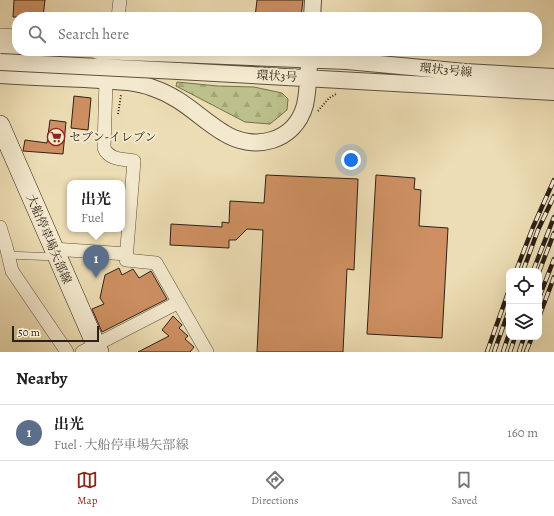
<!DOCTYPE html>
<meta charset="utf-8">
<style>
:root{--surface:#fff;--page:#f6f6f6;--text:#202124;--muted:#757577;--line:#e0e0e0;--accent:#8f2418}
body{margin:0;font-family:Alegreya,"Noto Serif JP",serif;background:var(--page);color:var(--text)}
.controls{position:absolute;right:12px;bottom:12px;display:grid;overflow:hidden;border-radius:8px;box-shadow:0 4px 16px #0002}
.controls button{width:36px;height:36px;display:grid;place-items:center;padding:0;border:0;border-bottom:1px solid var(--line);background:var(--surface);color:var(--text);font:20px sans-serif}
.scale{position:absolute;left:12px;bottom:10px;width:87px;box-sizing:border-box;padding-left:4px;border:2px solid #2d2218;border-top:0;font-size:11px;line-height:14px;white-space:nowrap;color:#2d2218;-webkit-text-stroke:3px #f3e9ce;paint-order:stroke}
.you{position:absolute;left:351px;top:160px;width:14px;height:14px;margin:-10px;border:3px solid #fff;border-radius:50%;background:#1a73e8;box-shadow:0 0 0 6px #1a73e833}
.badge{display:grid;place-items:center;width:26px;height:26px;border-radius:50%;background:var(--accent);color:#fff;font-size:13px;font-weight:700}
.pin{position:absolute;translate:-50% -33px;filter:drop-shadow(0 1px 2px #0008)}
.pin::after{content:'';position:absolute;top:21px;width:14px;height:12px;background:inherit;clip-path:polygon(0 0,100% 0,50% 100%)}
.popup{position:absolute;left:67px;top:180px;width:58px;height:52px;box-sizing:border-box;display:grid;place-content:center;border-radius:8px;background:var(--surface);filter:drop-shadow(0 1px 3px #0005);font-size:13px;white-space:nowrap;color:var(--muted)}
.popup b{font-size:15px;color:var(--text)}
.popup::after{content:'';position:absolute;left:50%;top:100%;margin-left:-8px;border:8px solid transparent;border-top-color:var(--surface)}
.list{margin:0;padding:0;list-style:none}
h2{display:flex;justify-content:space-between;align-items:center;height:52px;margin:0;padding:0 16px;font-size:17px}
h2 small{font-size:13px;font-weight:400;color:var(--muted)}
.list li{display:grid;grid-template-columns:26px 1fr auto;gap:12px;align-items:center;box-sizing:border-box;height:56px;padding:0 16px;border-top:1px solid var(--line)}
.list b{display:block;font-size:15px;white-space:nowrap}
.list p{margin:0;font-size:13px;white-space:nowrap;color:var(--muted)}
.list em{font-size:13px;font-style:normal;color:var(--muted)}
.icon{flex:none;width:22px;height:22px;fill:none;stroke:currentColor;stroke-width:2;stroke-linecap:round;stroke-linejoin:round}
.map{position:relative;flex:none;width:554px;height:352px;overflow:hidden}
.search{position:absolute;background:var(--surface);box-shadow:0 4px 16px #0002;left:12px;right:12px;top:12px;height:44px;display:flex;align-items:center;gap:10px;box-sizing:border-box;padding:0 14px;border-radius:16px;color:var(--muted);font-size:15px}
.sheet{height:108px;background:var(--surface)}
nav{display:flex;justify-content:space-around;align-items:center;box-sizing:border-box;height:56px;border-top:1px solid var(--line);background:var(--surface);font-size:11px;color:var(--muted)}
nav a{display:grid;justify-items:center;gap:2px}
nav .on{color:var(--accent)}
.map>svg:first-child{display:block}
</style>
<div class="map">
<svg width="554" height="352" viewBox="0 0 554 352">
<defs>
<pattern id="forest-firs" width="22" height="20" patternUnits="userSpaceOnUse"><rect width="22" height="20" fill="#bcc08a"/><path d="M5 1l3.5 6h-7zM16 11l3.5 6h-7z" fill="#a2a576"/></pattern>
</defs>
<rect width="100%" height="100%" fill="#edddb4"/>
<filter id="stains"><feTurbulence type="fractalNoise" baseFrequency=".005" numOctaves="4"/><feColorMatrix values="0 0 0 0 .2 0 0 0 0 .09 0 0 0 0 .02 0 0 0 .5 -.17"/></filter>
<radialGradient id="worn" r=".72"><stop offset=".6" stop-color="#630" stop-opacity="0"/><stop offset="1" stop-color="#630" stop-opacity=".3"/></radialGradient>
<path fill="url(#forest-firs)" stroke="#747151" d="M177,82L218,86L254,87L282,93L288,99L287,110L270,124L245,122L176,86Z"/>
<path fill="#ce9062" stroke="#2d2218" d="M14,0H45L43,17H13Z
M257,0H303L301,17H255Z
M74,96L91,98L88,130L71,128Z
M50,120L66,122L63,154L23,151L25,140L47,143Z
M266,175L358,179L354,270L347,269L343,352H257L263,230L247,229L236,240H229V248L170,245L171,224L222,227V222L229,223L230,201L264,203Z
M376,175L415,178L414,189L421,190L419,226L448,228L442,338L367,334Z
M119,268L122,275L133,269L139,278L151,271L167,299L102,332L92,309L104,304L100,298L105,275Z
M173,316L182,325L179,328L188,336L185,339L194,347L190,352H138L169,336L162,330Z"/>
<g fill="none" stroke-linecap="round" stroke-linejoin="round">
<defs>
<path id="service" d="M7,255L56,257"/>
<path id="minor" d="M118,17L120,0
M0,35L17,36
M106,80L104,148C109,160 123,159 134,161L126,260L156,263L207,352
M0,227L6,246L12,271L67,352
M53,249L127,254
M82,352L177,303"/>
<path id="tertiary" d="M312,17L313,0
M0,47L17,48
M178,54L347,61L465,72L554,77
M178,71L554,92
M0,75C28,77 56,78 85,79C107,81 132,80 153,88C183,98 199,118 224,133C254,152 295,142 305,105C309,87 308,69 310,51"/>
<path id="secondary" d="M0,125L99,352"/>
</defs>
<use href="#service" stroke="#5d513f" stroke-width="8"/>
<use href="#minor" stroke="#5d513f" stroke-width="14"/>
<use href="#tertiary" stroke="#5d513f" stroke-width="18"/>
<use href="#secondary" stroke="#2d2218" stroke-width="20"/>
<path stroke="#2d2218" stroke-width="2" stroke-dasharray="1 2" stroke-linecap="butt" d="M318,111L329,98L336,94
M118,114L121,95"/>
<use href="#service" stroke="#f3e9ce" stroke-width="7"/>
<use href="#minor" stroke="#f3e9ce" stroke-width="13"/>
<use href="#tertiary" stroke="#f3e9ce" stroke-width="16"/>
<use href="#secondary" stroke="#f3e9ce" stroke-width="19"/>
<defs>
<path id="rail" d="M516,271L533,227L554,180
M523,271L538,230L554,196
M533,271L554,217
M539,272L554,233
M539,298L554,259
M539,317L554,277
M487,352L509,290
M494,352L509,310
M503,352L509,334
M510,352L515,337
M519,352L524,337
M526,352L532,337"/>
</defs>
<use href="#rail" stroke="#2d2218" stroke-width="4.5"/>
<use href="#rail" stroke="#f3e9ce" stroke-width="3" stroke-dasharray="9" stroke-linecap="butt"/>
<defs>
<path id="tertiary-bridge" d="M98,51L178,54
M0,62L178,71"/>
</defs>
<use href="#tertiary-bridge" stroke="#5d513f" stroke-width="18" stroke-linecap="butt"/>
<use href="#tertiary-bridge" stroke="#f3e9ce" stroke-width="16"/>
</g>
<defs>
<symbol id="supermarket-ring" viewBox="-11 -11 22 22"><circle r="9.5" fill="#f3e9ce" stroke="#8f2418" stroke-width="1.5"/><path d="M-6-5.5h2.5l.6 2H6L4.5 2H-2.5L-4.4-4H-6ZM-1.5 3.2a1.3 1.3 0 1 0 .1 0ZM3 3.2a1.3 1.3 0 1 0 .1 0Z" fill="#8f2418"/></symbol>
</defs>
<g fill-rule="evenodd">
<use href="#supermarket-ring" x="46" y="127" width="20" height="20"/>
</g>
<g text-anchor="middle" stroke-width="4" stroke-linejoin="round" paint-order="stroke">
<g font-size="12" fill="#2d2218" stroke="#f3e9ce">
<text transform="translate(446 70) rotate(5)" y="4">環状3号線</text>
<text transform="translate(277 76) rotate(3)" y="4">環状3号</text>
<text transform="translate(49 239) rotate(67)" y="4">大船停車場矢部線</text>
</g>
<g font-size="12" fill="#2d2218" stroke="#f3e9ce" text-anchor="start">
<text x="69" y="141">セブン-イレブン</text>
</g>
</g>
<rect width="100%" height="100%" filter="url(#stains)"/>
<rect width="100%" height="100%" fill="url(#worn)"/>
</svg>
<div class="controls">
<button><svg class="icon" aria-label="locate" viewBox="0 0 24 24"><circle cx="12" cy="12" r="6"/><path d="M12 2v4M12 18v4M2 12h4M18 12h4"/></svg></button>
<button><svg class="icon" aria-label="layers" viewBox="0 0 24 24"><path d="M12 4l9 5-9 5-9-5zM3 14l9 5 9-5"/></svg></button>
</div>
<div class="scale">50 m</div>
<div class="you"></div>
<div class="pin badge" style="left:96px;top:278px;background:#5c6f8a">1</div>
<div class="popup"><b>出光</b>Fuel</div>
<div class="search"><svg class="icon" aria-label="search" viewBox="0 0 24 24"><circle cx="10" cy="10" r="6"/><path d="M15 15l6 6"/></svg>Search here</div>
</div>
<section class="sheet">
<h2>Nearby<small></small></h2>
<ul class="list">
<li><span class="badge" style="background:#5c6f8a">1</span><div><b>出光</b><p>Fuel · 大船停車場矢部線</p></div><em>160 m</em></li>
</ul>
</section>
<nav>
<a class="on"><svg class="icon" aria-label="map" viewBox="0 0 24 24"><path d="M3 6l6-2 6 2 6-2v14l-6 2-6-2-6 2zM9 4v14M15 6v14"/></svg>Map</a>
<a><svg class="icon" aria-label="directions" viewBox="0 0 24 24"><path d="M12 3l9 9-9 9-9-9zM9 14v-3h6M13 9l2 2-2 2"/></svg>Directions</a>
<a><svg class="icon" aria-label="saved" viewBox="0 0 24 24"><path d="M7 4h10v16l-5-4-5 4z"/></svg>Saved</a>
</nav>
